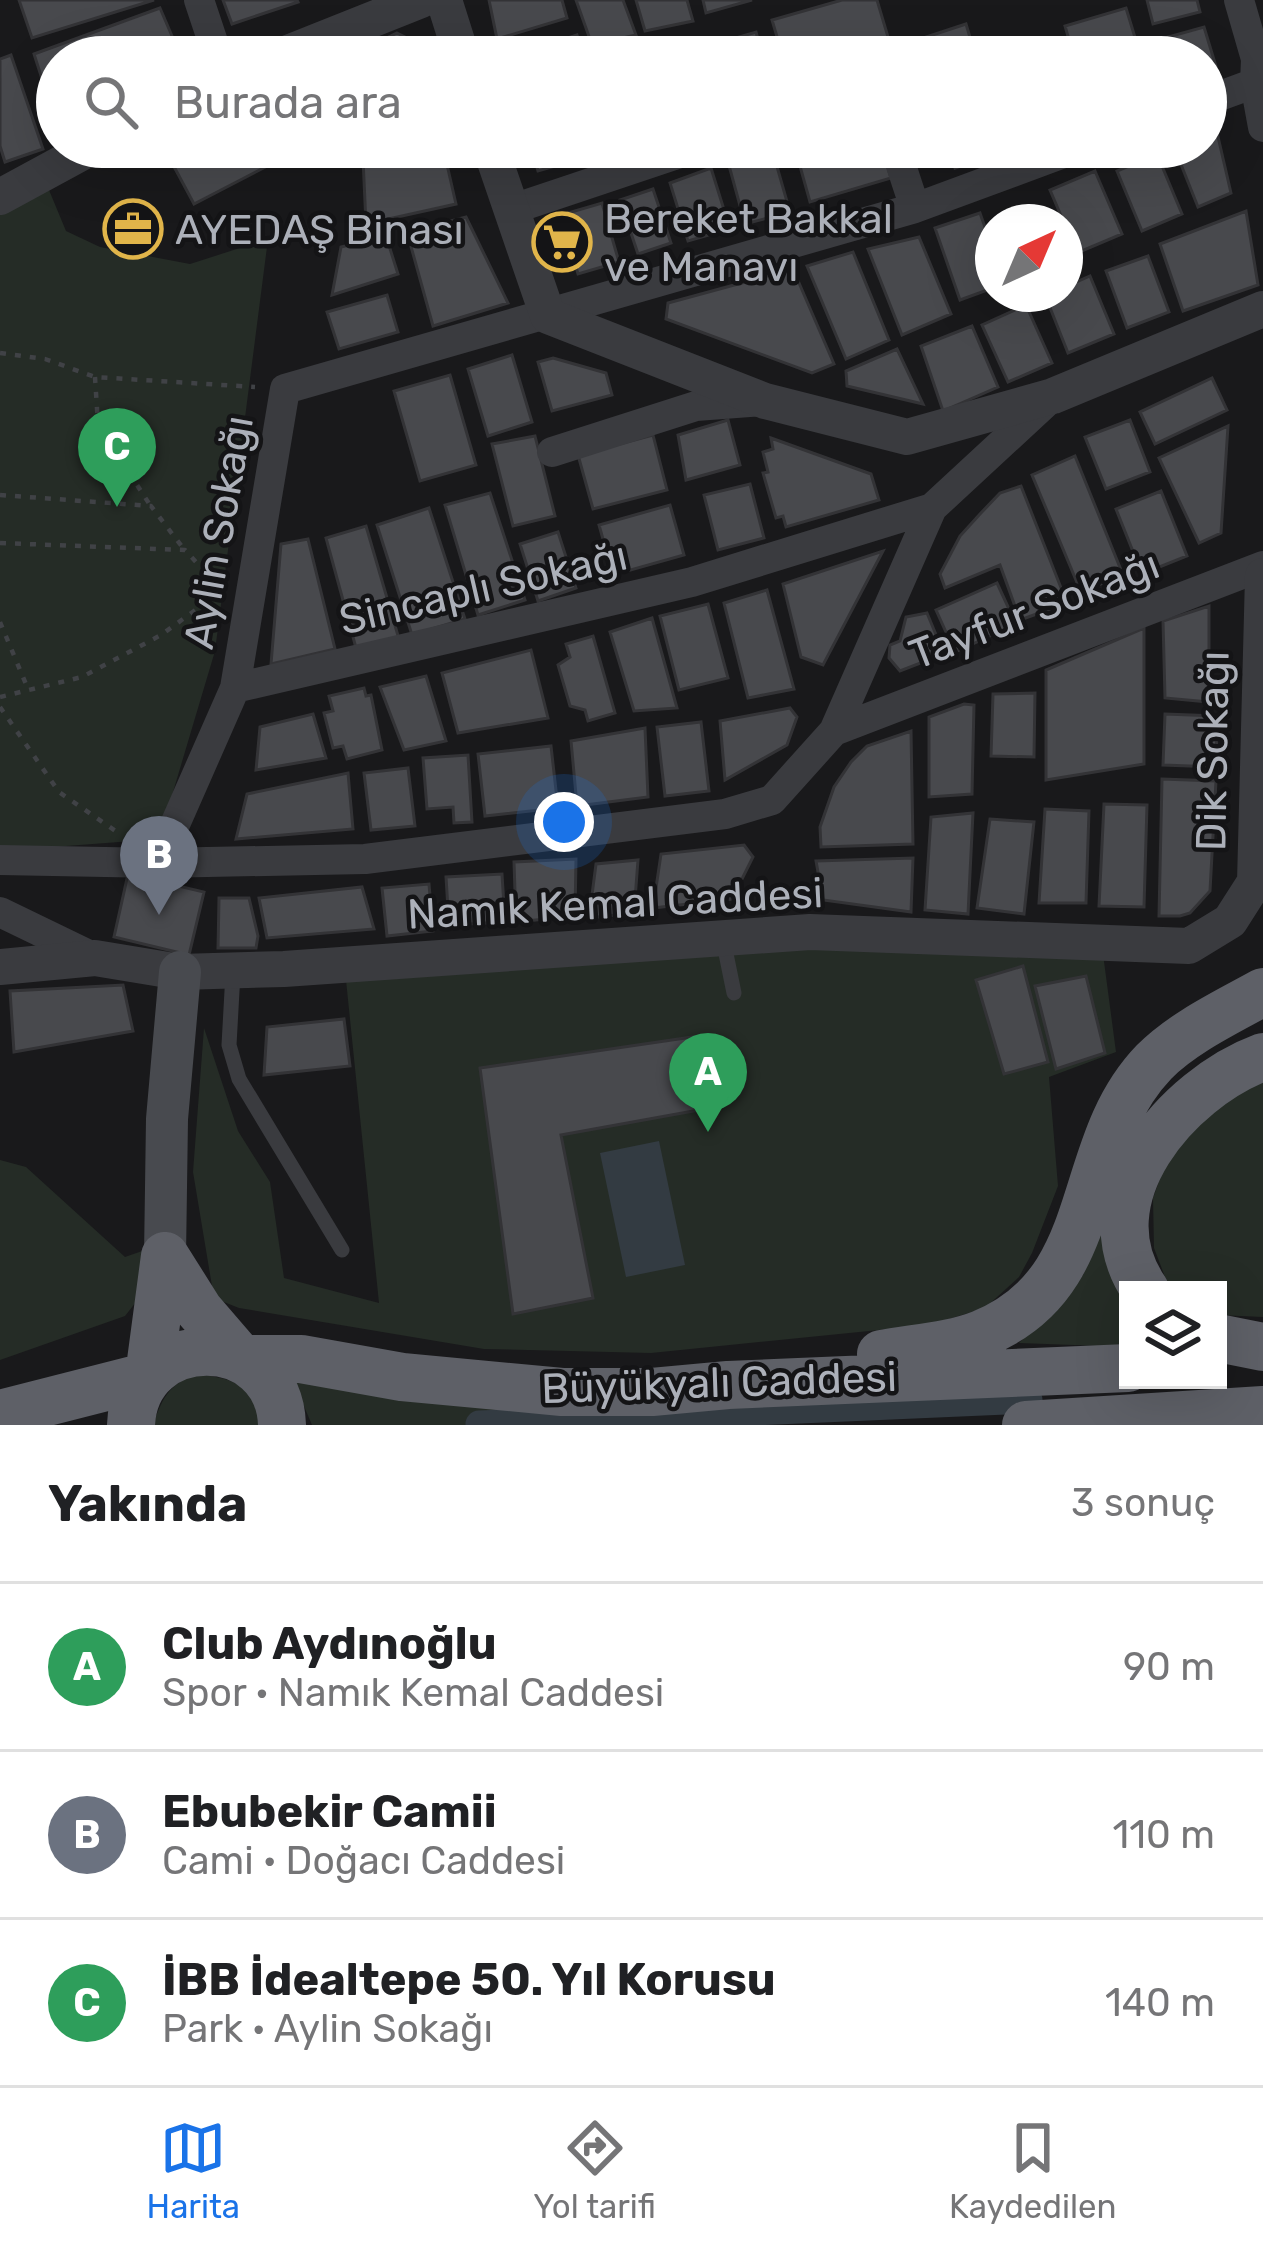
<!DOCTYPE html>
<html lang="tr">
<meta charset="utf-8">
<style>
:root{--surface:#fff;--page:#f2f2f2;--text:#202124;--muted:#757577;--line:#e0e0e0;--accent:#1a73e8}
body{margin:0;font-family:Rubik,sans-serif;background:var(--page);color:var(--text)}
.controls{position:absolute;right:36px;bottom:36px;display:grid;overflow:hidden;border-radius:0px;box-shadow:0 12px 48px #0002}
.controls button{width:108px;height:108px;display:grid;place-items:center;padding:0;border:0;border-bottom:3px solid var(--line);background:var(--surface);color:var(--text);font:60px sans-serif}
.compass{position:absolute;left:975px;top:204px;width:108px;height:108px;border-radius:50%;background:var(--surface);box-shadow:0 12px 48px #0002;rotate:44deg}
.you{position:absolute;left:564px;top:822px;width:42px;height:42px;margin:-30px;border:9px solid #fff;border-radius:50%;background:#1a73e8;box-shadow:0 0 0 18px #1a73e833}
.badge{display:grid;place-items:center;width:78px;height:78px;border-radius:50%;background:var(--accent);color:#fff;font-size:39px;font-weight:700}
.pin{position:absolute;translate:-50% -99px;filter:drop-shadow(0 3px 6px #0008)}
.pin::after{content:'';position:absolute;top:63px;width:42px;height:36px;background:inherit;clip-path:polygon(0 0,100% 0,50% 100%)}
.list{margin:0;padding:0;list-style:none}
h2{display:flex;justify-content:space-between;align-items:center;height:156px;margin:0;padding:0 48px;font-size:51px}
h2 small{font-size:39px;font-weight:400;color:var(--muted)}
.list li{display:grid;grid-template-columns:78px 1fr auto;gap:36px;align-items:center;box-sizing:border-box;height:168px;padding:0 48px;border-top:3px solid var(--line)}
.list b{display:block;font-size:45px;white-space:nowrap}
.list p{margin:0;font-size:39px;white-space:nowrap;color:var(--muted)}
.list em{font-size:39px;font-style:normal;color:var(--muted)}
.icon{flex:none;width:66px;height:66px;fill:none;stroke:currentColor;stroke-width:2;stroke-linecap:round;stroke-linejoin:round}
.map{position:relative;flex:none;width:1263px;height:1425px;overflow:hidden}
.search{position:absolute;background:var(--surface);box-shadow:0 12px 48px #0002;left:36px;right:36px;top:36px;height:132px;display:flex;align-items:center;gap:30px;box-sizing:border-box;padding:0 42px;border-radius:66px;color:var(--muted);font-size:45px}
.sheet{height:660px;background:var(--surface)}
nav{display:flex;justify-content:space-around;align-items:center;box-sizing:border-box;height:168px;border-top:3px solid var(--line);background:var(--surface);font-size:33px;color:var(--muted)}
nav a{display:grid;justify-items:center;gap:6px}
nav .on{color:var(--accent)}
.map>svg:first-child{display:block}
</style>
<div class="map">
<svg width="1263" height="1425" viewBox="0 0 1263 1425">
<rect width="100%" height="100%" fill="#19191b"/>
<path fill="#252c26" d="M49,190L66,231L100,247L190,264L268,239L215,651L159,839L0,851V211Z
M810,942L1103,954L1116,1052L1049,1077L1058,1186L1032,1253L1019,1277L985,1308L929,1325L651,1353L484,1349L239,1308L214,1298L193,1172L204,1028L238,1131L270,1182L284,1278L379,1303L346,980Z
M1263,1065V1317L1218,1315V1290H1170L1154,1248L1153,1198L1174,1140Z
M0,1160L26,1167L125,1257L145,1250L143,1293L125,1316L0,1360Z
M1105,1223L1128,1295V1347L1019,1343L1083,1275Z
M289,1371L628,1413L636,1421L579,1425H312Z
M194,1374C233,1378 252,1383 262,1425H153C162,1399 168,1386 194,1374Z"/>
<path fill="#333b42" d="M659,1141L685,1265L626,1277L600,1153Z"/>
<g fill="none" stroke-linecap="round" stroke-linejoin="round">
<path stroke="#333b42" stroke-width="27" d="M479,1424L1029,1400"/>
</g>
<path fill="#48494d" stroke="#333336" stroke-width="3" d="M19,0H154L32,38Z
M223,0H297L298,2L232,24Z
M489,0H562L567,18L497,39Z
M576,0H623L636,35L592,45Z
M636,0H687L693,21L645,31Z
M703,0H752L706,13Z
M842,0H877L894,57H783L772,20Z
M1147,0H1197L1200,12L1153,24Z
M160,8L181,57H57V126L34,54Z
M1126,8L1141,57H1074L1065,26Z
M966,24L976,57H922L917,40Z
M1204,27L1218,73L1206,76V57H1154L1150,42Z
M756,32L763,57H722L718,43Z
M397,33L411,40L416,57H370L372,45Z
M577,35L584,57H510Z
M701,40L706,57H664L662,50Z
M1049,43L1053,57H1003Z
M11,55L43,149L5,162L0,146V59Z
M1216,128L1231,193L1198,207L1174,147H1206V132Z
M197,147H304L194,204L171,161Z
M421,147H443L456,204L366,224L363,159Z
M531,147H611L612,150L538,171Z
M812,147H882L891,178L810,202L796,152Z
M948,147H1003L1004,152L955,168Z
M772,149L790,212L745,224L728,162Z
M1157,154L1182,214L1142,231L1117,171Z
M711,168L730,229L688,241L670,183Z
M1095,171L1122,234L1077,253L1050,190Z
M653,189L671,243L638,254L620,200Z
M602,203L619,262L578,274L561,215Z
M1246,211L1258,285L1183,311L1160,244Z
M980,213L993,250V288L960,300L935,228Z
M466,217L508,303L433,326L407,232Z
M386,236L398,274L332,295L341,247Z
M919,237L951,314L902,335L868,249Z
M853,252L889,340L846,359L807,266Z
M1148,256L1169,312L1127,328L1106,271Z
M793,269L834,364L812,373L666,319L668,303Z
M1090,276L1114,334L1068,353L1045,295L1065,294V287Z
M387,295L398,332L339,349L327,312Z
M1026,305L1052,363L1008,382L982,325Z
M972,326L998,387L943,411L921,346Z
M897,349L923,404L847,386L846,371Z
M512,355L532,422L488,436L468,369Z
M553,358L606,373L612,395L552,411L538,362Z
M450,375L476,465L420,481L394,391Z
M1212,378L1227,410L1155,444L1140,412Z
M728,420L740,465L686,480L678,435Z
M1130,420L1150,472L1106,489L1085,437Z
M1228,426L1221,533L1199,543L1159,458Z
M653,435L667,490L593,509L578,455Z
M535,436L555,516L513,526L492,444Z
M771,438L871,474L879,500L786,527L783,516L776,518L763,473L768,472L763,452L773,449Z
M1075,456L1123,575L1081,592L1032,475Z
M750,484L764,538L718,550L704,495Z
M1021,486L1067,603L1020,620L1000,565L945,588L940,574L960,536L980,514L1000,493Z
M1161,491L1187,556L1142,574L1116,509Z
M490,493L525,600L478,615L445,505Z
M670,505L684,555L613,575L599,525Z
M429,508L465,619L412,635L377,525Z
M366,526L399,639L356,648L326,538Z
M558,532L576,588L538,601L520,544Z
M308,539L335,649L271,664L281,544Z
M883,551L823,665L801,657L783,584Z
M997,583L1016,624L955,652L936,610Z
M767,590L794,689L748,698L724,603Z
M708,604L728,678L679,690L660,616Z
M1209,606V702L1165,698L1163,621Z
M927,613L944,654L900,671L889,658L890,645L900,641L906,617Z
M652,618L677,708L634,711L610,632Z
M1144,628V764L1046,780V670Z
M593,636L615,713L588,721L585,710L570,706L558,665L570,657L566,644Z
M531,650L548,718L458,733L442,673Z
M426,676L446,741L404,750L380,687Z
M364,688L366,696L371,695L382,750L347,759L343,746L333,748L324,713L333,711L329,696Z
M1035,693L1034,757L991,756L993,694Z
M964,704L974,705L972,794L929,797V717Z
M790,708L797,717L787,745L725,780L720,721Z
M313,714L326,758L256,770L260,727Z
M1165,714L1217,716L1216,767L1163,765Z
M701,722L709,791L665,796L657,727Z
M645,728L648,797L577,806L571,741Z
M911,731L913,844L821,847L820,827L834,787L851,762L867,746Z
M551,746L558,808L485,816L478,754Z
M468,755L472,822L454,823L453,807L427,809L423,758Z
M408,768L415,826L371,830L364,773Z
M348,773L353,829L236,839L247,794Z
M1162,779L1216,781L1210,891L1190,913L1180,916H1159Z
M1104,804L1147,805L1144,907L1099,906Z
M1045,809L1089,811L1086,903H1039Z
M973,813L968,914L925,910L931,817Z
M990,819L1034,822L1024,914L977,908Z
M744,845L753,857L732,899L653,908L661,854Z
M913,858L911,912L823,900L816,861Z
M576,859L575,916L516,922L514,862Z
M638,860L634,913L589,918L596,864Z
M128,874L204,892L189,955L114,937Z
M502,874L505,922L449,925L446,877Z
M429,884L433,931L387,936L382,888Z
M362,887L374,929L267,938L259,898Z
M219,898H249L258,936L256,948H218Z
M1023,966L1048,1062L1004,1074L976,980Z
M1086,976L1105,1053L1056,1069L1035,986Z
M123,985L133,1031L14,1052L10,991Z
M344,1019L350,1066L264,1075L267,1027Z
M699,1036L710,1108L561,1135L593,1298L513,1314L480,1068Z"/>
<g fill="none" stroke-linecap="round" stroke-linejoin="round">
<path stroke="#404246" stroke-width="4.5" stroke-dasharray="6 9" stroke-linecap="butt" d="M0,353L45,359L95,377L255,387
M95,377L98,425L150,505
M0,495L151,506L183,548
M0,543L185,550L218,586L205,603L216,628
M0,622L28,689
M0,697L82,677L161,635L205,603
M0,707L59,792L117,832"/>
<path stroke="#3a3b3f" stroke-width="15" d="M723,939L734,993
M233,973L229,1045L239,1079L342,1250"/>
<path stroke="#3a3b3f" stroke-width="30" d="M199,0L218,57
M1239,0L1256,59L1255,83L1263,127
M1206,101L1255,83
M895,147L915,208
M510,210L698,147
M552,452L696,406L765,401
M235,688L285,389L915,208L1080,147
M834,731L1263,566
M0,860L158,863L365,859L725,814L772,800L834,731L932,508L1053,396
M158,863L235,688L692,582L932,508
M0,912L95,958"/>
<path stroke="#3a3b3f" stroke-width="36" d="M444,0L462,57
M278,57L421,0
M490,147L548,316L765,401L907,437L1053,396L1263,309
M0,197L92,147
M0,967L95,958L180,972L284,969L810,932L1189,946L1230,921L1255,882L1263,576"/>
<path stroke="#484a4f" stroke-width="42" d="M165,1256L167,1119L180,972"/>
<path stroke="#5e6067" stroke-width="48" d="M165,1256L199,1310L241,1359
M1145,1290C1082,1199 1177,1089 1263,1057
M1218,1338L1263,1347
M881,1354C913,1348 951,1346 981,1334C1108,1283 1071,1148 1154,1062C1184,1032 1227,1012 1263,992
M241,1359H301L402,1377L562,1392H652L728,1385L1128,1368
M0,1414L149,1376L165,1256
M131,1425C135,1327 279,1328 282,1425
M1026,1425L1263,1410"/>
</g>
<defs>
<symbol id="office-ring" viewBox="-11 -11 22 22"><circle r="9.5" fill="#141416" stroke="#e1b54a" stroke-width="1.5"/><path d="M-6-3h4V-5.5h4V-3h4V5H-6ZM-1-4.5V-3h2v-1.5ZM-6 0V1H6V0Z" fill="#e1b54a"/></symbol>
<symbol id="supermarket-ring" viewBox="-11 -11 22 22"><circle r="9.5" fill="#141416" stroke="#e1b54a" stroke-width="1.5"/><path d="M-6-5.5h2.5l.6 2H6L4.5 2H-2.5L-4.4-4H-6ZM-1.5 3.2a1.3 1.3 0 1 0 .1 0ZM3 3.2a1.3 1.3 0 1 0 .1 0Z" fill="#e1b54a"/></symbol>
</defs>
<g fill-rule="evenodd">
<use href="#office-ring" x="100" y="196" width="66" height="66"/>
<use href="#supermarket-ring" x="529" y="209" width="66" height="66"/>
</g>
<g text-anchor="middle" stroke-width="9" stroke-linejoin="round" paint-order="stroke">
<g font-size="42" fill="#acb0b9" stroke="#141416" text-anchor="start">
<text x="604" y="233">Bereket Bakkal<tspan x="604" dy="48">ve Manavı</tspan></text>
<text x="175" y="244">AYEDAŞ Binası</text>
</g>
<g font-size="42" fill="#acb0b9" stroke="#141416">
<text transform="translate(218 532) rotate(-80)" y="15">Aylin Sokağı</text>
<text transform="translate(483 587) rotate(-13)" y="15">Sincaplı Sokağı</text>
<text transform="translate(1034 609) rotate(-21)" y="15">Tayfur Sokağı</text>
<text transform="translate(1212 751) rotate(-89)" y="15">Dik Sokağı</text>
<text transform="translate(615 903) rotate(-3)" y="15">Namık Kemal Caddesi</text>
<text transform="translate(719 1382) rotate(-2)" y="15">Büyükyalı Caddesi</text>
</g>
</g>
</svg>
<div class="controls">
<button><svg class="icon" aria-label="layers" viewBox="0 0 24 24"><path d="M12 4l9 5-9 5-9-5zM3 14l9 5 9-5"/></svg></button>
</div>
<svg class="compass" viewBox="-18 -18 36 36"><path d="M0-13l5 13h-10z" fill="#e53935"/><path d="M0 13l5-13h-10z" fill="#757577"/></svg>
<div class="you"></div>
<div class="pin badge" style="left:708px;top:1132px;background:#2e9e5b">A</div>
<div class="pin badge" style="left:159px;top:915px;background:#6b7280">B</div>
<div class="pin badge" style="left:117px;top:507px;background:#2e9e5b">C</div>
<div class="search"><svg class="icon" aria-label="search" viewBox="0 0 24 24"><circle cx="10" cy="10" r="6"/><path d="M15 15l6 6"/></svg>Burada ara</div>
</div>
<section class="sheet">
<h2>Yakında<small>3 sonuç</small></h2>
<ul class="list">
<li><span class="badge" style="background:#2e9e5b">A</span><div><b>Club Aydınoğlu</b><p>Spor · Namık Kemal Caddesi</p></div><em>90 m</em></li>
<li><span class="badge" style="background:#6b7280">B</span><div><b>Ebubekir Camii</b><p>Cami · Doğacı Caddesi</p></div><em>110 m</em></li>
<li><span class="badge" style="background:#2e9e5b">C</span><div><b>İBB İdealtepe 50. Yıl Korusu</b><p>Park · Aylin Sokağı</p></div><em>140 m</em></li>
</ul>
</section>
<nav>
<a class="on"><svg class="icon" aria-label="map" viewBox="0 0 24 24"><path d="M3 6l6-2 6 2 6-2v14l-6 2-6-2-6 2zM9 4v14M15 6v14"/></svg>Harita</a>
<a><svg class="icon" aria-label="directions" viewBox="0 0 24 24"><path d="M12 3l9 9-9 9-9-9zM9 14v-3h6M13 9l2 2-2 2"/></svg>Yol tarifi</a>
<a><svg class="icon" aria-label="saved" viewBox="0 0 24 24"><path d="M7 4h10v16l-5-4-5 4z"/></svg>Kaydedilen</a>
</nav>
